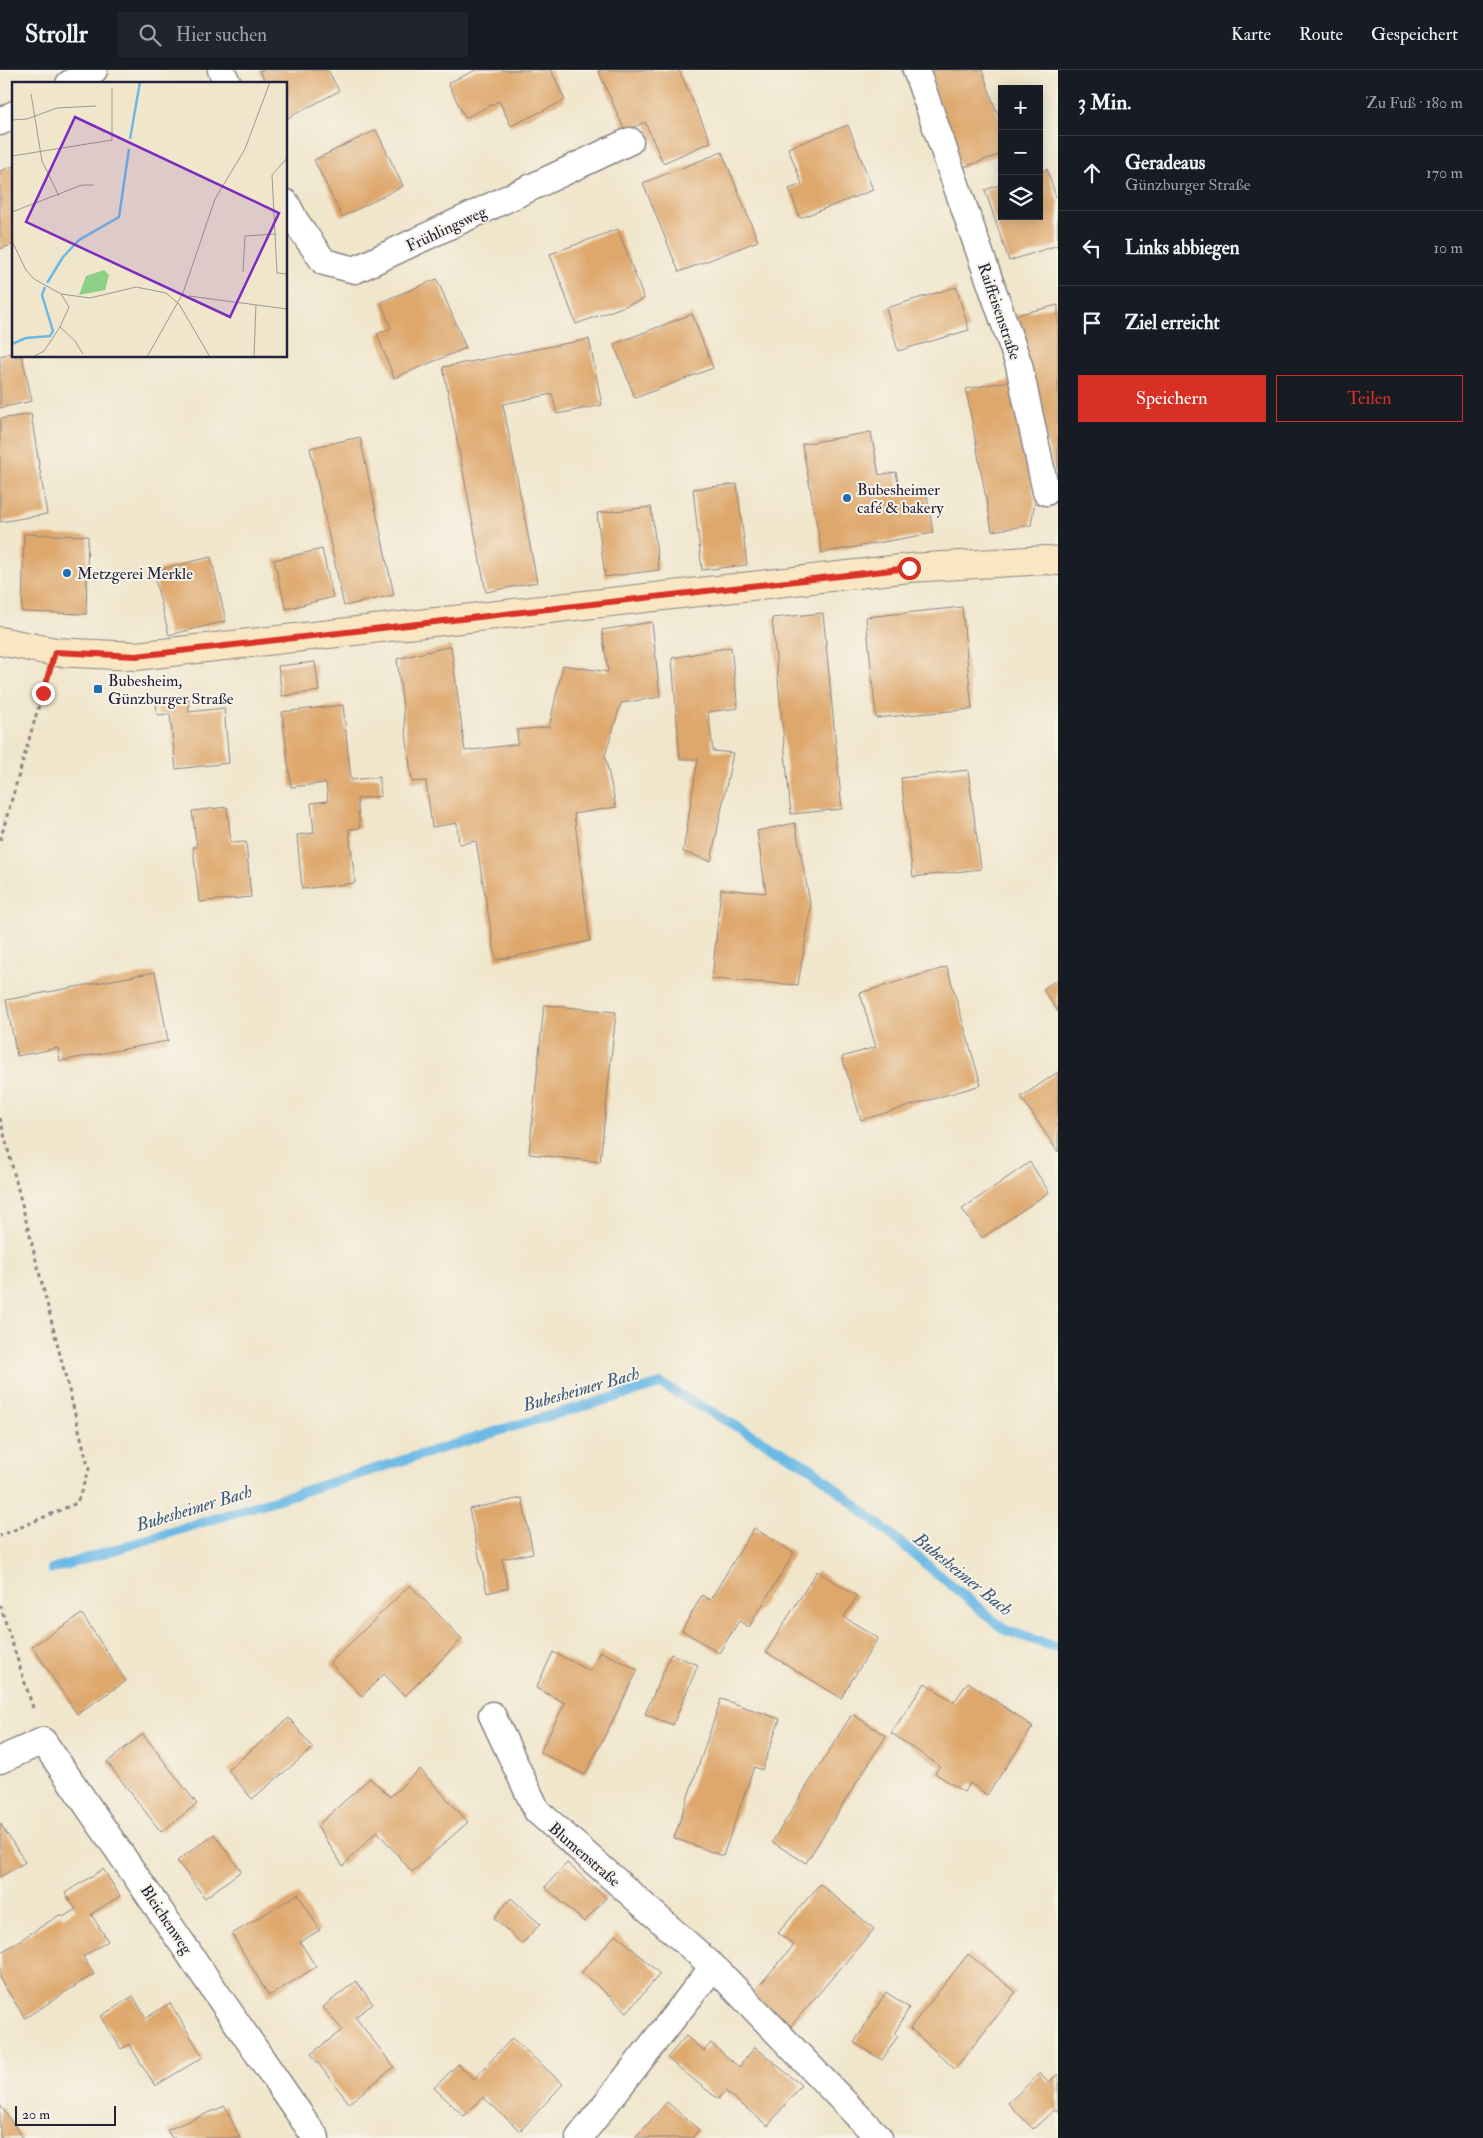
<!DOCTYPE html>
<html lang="de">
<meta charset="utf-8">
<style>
:root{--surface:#171b24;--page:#20242c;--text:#f1f3f6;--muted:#9ea1a6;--line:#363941;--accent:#d93025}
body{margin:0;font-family:"IM FELL Double Pica",serif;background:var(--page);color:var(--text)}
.controls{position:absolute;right:15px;top:15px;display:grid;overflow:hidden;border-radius:0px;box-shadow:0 2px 12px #0003}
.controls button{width:45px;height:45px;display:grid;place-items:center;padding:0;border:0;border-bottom:1px solid var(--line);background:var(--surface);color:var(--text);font:25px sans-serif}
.scale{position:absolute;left:15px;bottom:12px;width:101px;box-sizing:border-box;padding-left:5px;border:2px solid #22223b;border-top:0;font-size:14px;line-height:18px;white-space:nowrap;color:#22223b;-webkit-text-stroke:4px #f7f3e8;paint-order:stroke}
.stop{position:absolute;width:15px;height:15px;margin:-11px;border:4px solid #d93025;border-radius:50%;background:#fff}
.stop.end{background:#d93025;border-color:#fff;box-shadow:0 1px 5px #0008}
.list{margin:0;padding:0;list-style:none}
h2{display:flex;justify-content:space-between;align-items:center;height:65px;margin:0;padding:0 20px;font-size:21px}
h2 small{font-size:16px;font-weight:400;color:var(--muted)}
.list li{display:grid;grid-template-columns:32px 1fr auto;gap:15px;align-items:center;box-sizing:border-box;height:75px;padding:0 20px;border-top:1px solid var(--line)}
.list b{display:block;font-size:19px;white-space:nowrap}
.list p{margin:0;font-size:16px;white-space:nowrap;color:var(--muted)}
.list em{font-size:16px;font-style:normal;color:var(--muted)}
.actions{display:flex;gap:10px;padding:15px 20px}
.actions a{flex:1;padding:11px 0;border:1px solid var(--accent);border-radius:0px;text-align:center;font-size:18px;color:var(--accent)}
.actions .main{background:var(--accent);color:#fff}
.icon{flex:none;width:28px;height:28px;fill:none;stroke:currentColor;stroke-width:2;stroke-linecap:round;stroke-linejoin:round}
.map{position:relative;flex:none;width:1058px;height:2068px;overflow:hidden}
header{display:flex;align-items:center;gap:30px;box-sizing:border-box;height:70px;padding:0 25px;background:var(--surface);border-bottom:1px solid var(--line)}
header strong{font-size:24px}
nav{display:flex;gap:28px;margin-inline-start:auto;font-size:18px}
.search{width:350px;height:45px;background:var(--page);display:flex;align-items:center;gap:12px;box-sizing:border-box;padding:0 18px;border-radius:0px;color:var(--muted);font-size:19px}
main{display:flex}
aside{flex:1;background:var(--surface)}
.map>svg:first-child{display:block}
</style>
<header>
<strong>Strollr</strong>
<div class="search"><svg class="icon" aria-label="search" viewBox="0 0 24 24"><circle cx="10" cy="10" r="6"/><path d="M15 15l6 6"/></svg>Hier suchen</div>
<nav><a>Karte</a><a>Route</a><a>Gespeichert</a></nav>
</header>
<main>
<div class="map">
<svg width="1058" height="2068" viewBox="0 0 1058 2068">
<rect width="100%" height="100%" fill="#f7f3e8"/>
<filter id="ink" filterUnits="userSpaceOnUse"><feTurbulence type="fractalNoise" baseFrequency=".02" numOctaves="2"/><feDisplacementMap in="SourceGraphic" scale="10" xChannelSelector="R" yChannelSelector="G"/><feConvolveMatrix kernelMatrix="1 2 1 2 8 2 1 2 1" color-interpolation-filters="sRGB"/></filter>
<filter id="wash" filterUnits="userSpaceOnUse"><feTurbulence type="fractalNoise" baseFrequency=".0096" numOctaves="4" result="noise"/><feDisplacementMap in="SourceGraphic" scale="20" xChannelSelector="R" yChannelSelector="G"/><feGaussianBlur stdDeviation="1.12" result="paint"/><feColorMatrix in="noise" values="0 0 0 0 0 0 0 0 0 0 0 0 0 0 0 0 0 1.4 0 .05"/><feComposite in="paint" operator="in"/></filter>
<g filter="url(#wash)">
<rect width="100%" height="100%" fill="#f0e6cc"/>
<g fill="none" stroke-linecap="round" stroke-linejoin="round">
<path stroke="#6cb9e6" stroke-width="10" d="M52,1499L514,1356L661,1314L811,1398L1005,1560L1058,1578"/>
</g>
<g id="blocks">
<path fill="#dea76c" d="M259,0H328L339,21L286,49V14H266Z
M476,0H551L565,30L511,56L499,31L465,48L448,13Z
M598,0H679L711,72L663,93L645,52L625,61Z
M928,0H982L1002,57V84L961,98Z
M848,55L873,120L800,148L789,119L802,114L788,78Z
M376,60L403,116L342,147L314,90Z
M722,82L758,171L679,202L643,113Z
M14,96V174L0,179V101Z
M1047,99L1058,133V175L1009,191L985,120L1002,114V146H1039V102Z
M618,159L644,229L576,254L550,184Z
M437,209L466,278L394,308L377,264L391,258L381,232Z
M956,217L969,260L898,281L886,238Z
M1058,235V414H1057L1016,245Z
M692,244L713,298L635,328L614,274Z
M589,269L602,335L557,344L552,324L503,334L537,512L486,522L443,297Z
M14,282V286H22L32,331L0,338V286Z
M1010,311L1035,431L1031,455L992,461L966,319Z
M31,344L47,444L0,452V349Z
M871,362L879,405L896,402L900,424L926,419L933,463L822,483L802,374Z
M360,367L394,525L344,536L310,378Z
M737,414L747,495L702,500L693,419Z
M651,437L659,500L605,507L597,443Z
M24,464L88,466L86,544L22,542Z
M322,479L333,527L286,539L274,490Z
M211,487L226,551L169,565L153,501Z
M962,537L972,639L876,648L866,547Z
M823,543L842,739L791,744L772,548Z
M652,552L660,627L621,633L605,686L616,737L574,744L590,871L496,890L476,771L459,774L457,753L432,757L426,711L412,712L397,589L451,576L465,681L518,674L517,660L549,657L563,595L608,602L602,560Z
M731,577L738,638L708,642L713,681L733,683L711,791L683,782L698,689H680L672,588Z
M315,592L319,621L282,626L278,596Z
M188,628L189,642L224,638L229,693L176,699L170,644L157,645L156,631Z
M343,635L351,710L379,707L381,726L357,729L360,758L349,759L355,813L302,819L297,765L314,763L311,733L328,731L326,713L291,717L282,642Z
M968,700L981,799L913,807L901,708Z
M227,737L231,773L246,772L251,827L199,832L193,777H197L192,741Z
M795,753L811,838L798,915L712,909L721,819L766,823L757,761Z
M947,897L981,1015L861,1050L842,987L876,977L860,923Z
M155,902L168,971L60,991L58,978L17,986L6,930Z
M1058,909V942L1043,919Z
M544,935L616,942L600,1092L529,1084Z
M1058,1002V1082L1021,1027Z
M1030,1092L1049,1122L982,1168L962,1139Z
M522,1428L533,1483L502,1489L508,1518L487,1523L469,1439Z
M754,1458L794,1483L749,1557L739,1551L719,1583L682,1560L702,1525L710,1530Z
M817,1501L857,1526L844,1547L878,1568L841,1628L766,1582Z
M410,1515L462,1569L405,1626L384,1604L362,1626L330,1593Z
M82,1544L126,1611L77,1644L32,1576Z
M600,1581L638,1600L585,1705L540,1682L565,1633L536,1618L553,1582L590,1601Z
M671,1584L698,1595L673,1655L645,1644Z
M968,1612L1033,1657L987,1725L970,1713L964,1722L935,1703L940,1696L891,1663L925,1613L954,1632Z
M721,1629L780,1649L762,1700L754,1697L723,1786L674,1768Z
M852,1644L886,1666L806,1793L772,1772Z
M289,1648L313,1678L252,1729L228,1700Z
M143,1664L197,1734L161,1762L107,1692Z
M420,1699L468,1752L412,1802L377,1761L343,1796L317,1756L370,1708L390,1727Z
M0,1753L25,1792L0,1807Z
M214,1764L241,1801L205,1828L177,1791Z
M567,1793L606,1828L584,1852L545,1817Z
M103,1799L120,1826L91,1844L108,1871L83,1887L94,1904L25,1948L0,1909V1883L61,1844L63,1847L76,1839L65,1823Z
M820,1814L874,1859L790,1957L752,1924L794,1875L778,1863Z
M298,1824L320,1860L300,1872L316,1897L269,1926L232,1864Z
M511,1828L540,1854L522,1874L494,1848Z
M616,1864L660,1904L627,1942L582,1902Z
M968,1884L1016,1922L955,1999L910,1958Z
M356,1911L373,1934L355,1947L394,1997L349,2033L311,1984L342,1960L323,1937Z
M886,1922L909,1938L894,1964L898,1966L882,1990L854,1973Z
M133,1926L146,1948L170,1933L203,1987L155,2016L129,1974L121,1979L101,1946Z
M686,1966L704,1981L711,1973L739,1997L755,1977L801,2015L768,2056L725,2021L718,2029L667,1988Z
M512,1968L563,2014L520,2061L483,2027L464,2046L434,2018L458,1994L474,2009Z
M1040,2003L1049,2012L1058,2004V2042L1055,2039L1033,2059L1008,2033Z
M667,2032L699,2060L692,2068H635Z
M0,2035L23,2068H0Z
M225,2036L240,2068H172L167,2060Z"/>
</g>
</g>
<g filter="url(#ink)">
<use href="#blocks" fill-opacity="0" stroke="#898484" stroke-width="1"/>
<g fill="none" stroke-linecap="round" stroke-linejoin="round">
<defs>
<path id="minor" d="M221,0L228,14
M916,0L1019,295L1046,422
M69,14L94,0
M0,52L14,44
M286,133L296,152L324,192L355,200L630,71
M492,1645L537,1741L718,1901L879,2068
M0,1690L43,1671L316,2068
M579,2068L713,1897"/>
<path id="secondary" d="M0,571L55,582L136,586L909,498L1046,490L1058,491"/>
</defs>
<use href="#minor" stroke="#898484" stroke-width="29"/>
<use href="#secondary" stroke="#898484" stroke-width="30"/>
<path stroke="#898484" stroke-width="3" stroke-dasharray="4 4" stroke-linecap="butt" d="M0,770L46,611
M0,1048L89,1399L77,1433L0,1466
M0,1535L34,1641"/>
<use href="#minor" stroke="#fff" stroke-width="26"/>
<use href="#secondary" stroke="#f9e7c3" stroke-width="28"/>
</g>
</g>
<g fill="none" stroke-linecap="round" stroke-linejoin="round" filter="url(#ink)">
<path stroke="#d93025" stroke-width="6" d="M43,623L55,582L136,586L909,498"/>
</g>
<g fill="#1f6fb2" stroke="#f7f3e8" stroke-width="2">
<circle cx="847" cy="428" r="5"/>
<circle cx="67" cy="503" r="5"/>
<rect x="93" y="614" width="10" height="10" rx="2.5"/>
</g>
<g text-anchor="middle" stroke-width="4" stroke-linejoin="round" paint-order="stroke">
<g font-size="16" fill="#22223b" stroke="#f7f3e8">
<text transform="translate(446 158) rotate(-25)" y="6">Frühlingsweg</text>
<text transform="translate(1000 241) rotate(71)" y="6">Raiffeisenstraße</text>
<text transform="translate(585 1784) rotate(41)" y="6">Blumenstraße</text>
<text transform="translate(167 1849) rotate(56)" y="6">Bleichenweg</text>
</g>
<g font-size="16" fill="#22223b" stroke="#f7f3e8" text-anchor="start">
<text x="857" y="425">Bubesheimer<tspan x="857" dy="18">café &amp; bakery</tspan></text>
<text x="77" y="509">Metzgerei Merkle</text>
<text x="108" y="616">Bubesheim,<tspan x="108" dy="18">Günzburger Straße</tspan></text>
</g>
<g font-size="18" font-style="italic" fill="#3c5777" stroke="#f7f3e8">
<text transform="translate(581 1319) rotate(-16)" y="6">Bubesheimer Bach</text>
<text transform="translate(194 1438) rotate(-17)" y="6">Bubesheimer Bach</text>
<text transform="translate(963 1504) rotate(39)" y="6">Bubesheimer Bach</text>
</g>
</g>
<g transform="translate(12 12)">
<rect width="275" height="275" fill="#f0e6cc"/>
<path d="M92,188L97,193L93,208L67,213L74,194Z" fill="#8ecf87"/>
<path fill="none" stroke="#6cb9e6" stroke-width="2.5" d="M118,57L128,0M35,201L51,175L67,158L107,135L117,67M0,262L14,256L38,254L41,249L30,213L33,205"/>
<path fill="none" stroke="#9e9892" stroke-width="1" d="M19,12L30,79L47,114M0,38L15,37L45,26L84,24M0,74L100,58V6M275,76L260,93L265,191L275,192M0,130L70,103H82M0,159L14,188L22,197L49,212L78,216L124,205L154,211L167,222L198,275M231,190L233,154L264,152M177,214L275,227M48,245L63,259L71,272M21,275L32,269L48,245L57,225L49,212M135,275L171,211L203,117L233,67L258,0M242,275L244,223"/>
<path fill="#7b2cbf" fill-opacity="0.15" stroke="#7b2cbf" stroke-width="2.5" d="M63,35L267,131L218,235L14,140Z"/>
<rect width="275" height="275" fill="none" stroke="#22223b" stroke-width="2.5"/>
</g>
</svg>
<div class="controls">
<button>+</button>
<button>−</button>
<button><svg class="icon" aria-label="layers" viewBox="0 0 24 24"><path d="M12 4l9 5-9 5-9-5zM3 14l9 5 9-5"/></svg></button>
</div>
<div class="scale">20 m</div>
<div class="stop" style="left:909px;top:498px"></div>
<div class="stop end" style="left:43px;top:623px"></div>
</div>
<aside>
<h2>3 Min.<small>Zu Fuß · 180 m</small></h2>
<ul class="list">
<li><svg class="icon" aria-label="ahead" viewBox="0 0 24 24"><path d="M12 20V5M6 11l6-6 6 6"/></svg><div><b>Geradeaus</b><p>Günzburger Straße</p></div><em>170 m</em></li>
<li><svg class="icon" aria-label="left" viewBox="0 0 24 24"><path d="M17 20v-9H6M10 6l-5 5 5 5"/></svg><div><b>Links abbiegen</b></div><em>10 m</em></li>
<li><svg class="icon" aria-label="arrive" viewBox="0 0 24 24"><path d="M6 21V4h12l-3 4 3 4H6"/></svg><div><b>Ziel erreicht</b></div></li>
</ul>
<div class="actions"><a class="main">Speichern</a><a>Teilen</a></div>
</aside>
</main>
